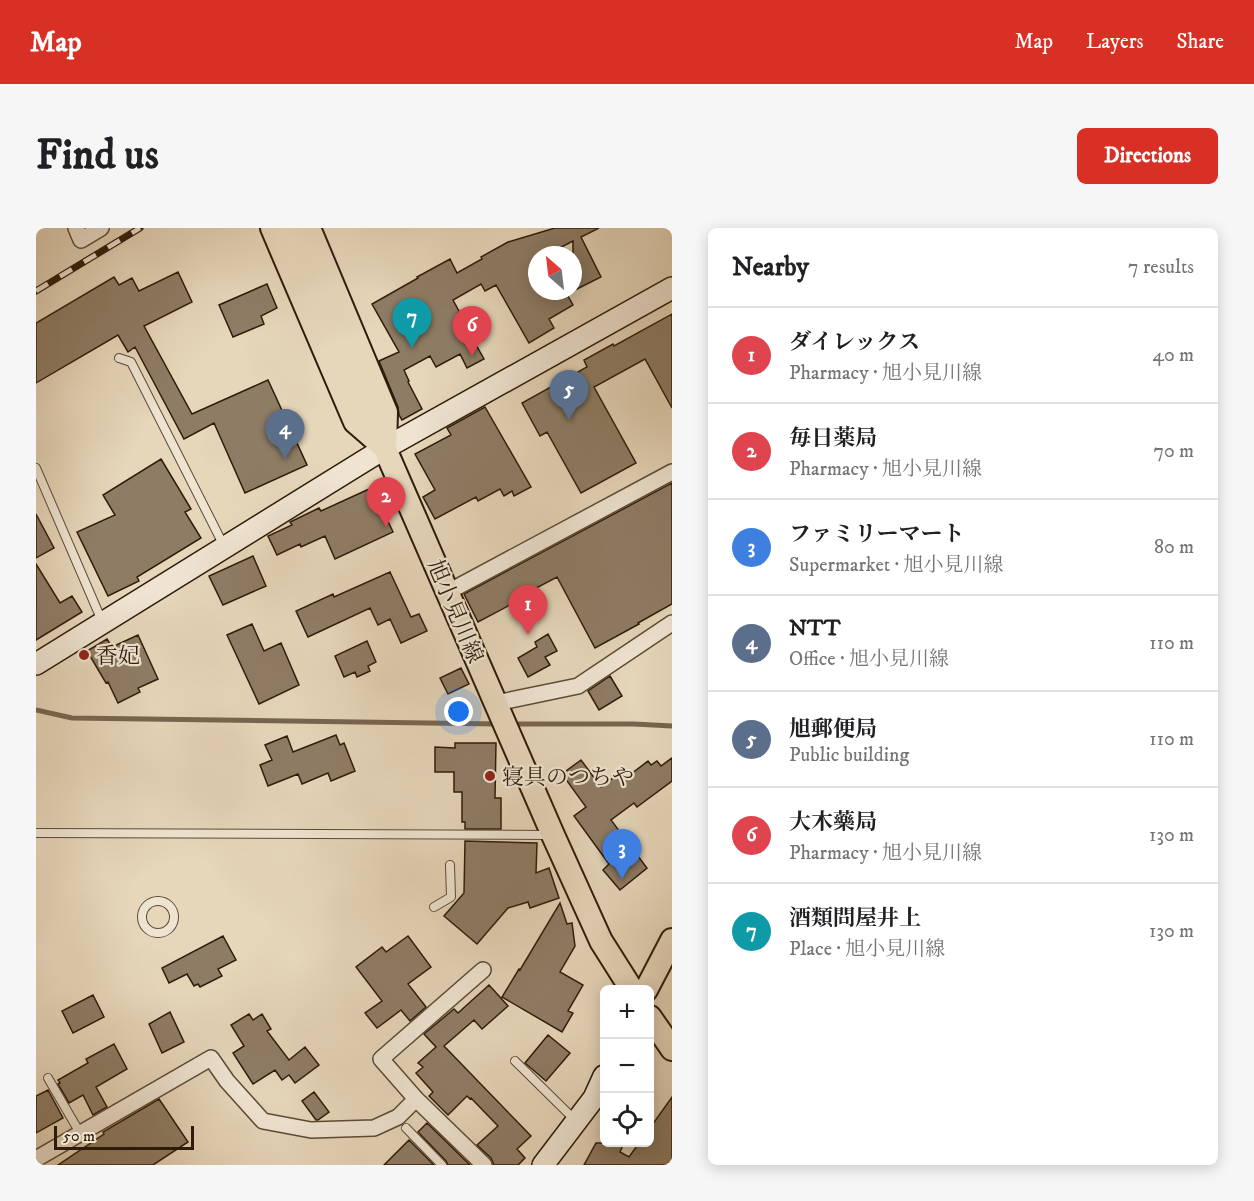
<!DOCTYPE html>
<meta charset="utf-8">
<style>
:root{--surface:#fff;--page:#f6f6f6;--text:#202124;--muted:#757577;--line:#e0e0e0;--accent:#d93025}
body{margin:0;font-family:"IM FELL DW Pica","Noto Serif JP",serif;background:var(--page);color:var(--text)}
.controls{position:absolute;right:18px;bottom:18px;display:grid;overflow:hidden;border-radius:9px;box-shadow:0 3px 15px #0003}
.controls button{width:54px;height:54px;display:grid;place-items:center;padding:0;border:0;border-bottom:2px solid var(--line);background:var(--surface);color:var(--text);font:30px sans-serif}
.compass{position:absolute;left:492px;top:18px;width:54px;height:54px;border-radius:50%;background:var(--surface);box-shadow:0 3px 15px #0003;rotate:332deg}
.scale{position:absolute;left:18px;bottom:15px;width:140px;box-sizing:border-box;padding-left:6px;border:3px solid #2e1b09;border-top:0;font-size:16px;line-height:21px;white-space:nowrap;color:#2e1b09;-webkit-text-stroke:4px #efe4d2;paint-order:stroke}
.you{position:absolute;left:423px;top:484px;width:21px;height:21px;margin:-15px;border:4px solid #fff;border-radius:50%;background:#1a73e8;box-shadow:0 0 0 9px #1a73e833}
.badge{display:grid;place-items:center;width:39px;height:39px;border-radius:50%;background:var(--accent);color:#fff;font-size:20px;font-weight:700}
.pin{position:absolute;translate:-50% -50px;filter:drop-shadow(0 2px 3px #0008)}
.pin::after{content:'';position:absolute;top:32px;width:21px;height:18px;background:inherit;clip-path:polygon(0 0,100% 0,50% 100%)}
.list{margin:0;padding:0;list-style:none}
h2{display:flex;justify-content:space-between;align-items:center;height:78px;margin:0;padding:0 24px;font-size:26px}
h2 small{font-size:20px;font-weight:400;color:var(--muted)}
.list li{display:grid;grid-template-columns:39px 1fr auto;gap:18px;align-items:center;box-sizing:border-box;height:96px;padding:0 24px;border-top:2px solid var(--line)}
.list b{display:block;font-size:22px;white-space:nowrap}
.list p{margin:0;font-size:20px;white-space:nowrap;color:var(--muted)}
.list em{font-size:20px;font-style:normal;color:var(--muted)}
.icon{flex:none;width:33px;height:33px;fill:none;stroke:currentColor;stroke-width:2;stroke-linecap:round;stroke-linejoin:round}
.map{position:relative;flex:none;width:636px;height:937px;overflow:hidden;border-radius:9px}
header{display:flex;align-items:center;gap:36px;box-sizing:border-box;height:84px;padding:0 30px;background:var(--accent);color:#fff}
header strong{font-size:28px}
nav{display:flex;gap:33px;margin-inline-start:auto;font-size:21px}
.intro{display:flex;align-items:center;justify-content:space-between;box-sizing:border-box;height:144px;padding:0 36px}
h1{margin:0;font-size:42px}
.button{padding:15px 27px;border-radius:9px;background:var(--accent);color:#fff;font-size:21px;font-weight:700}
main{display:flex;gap:36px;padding:0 36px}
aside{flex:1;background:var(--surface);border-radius:9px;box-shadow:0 3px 15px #0003}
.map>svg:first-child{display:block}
</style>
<header>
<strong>Map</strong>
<nav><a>Map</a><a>Layers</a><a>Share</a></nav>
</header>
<div class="intro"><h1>Find us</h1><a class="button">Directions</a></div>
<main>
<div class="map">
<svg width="636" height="937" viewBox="0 0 636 937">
<rect width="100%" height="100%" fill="#e6d6ba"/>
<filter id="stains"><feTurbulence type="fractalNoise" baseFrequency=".00333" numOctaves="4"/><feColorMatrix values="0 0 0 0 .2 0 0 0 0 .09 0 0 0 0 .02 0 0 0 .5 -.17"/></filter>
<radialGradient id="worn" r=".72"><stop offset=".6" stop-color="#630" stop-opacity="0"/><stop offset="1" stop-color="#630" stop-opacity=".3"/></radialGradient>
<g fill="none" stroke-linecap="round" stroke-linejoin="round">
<path stroke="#77654f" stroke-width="5" d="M0,482L36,490L462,496
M475,496H598L636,498"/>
</g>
<path fill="#8e7c65" stroke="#2e1b09" stroke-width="1.5" d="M519,0H563L545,9L565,49L537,63V13L510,27H501V63H529L537,77L513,91L518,100L493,115L460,57L449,63L445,56L417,72L424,85H422L448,131L431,140L424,126L400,139L394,128L368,142L373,153L372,154L386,181L366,192L363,187L362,179L343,133L363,124L336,76L382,50L381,49L414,31L421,45L446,31L445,29L472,14Z
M142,44L156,74L108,98L156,186L232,152L271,237L209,265L178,195L148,211L99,119L92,124L82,107L0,155V95L78,49L83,57L96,50L103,63Z
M231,56L241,80L225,88L228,96L197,109L183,77Z
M636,86V180L609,131L558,159L600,235L545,265L511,204L504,208L486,175L551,139L548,132L577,116L578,118Z
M449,179L495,259L478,268L476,263L468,268L464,261L442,273L440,269L399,291L387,269L399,262L379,226L415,207L411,200Z
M125,231L155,281L149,284L165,310L101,349L103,353L72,368L41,304L79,287L67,267Z
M636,255V376L602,395L603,396L559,420L521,349L487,367L489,369L442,394L428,366Z
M333,261L346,289L349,287L357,304L299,331L289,308L265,319L264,316L241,327L232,308L256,297L254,294L283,280L285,283Z
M0,286L18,320L0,330Z
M217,328L230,358L187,377L173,348Z
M0,336L24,375L36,368L46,384L0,412Z
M354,344L375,389L383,386L391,403L365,415L354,391L342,397L334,380L272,409L260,383L297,366L298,369Z
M216,396L228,423L245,415L263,457L223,476L191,407Z
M512,406L521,423L509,429L514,437L492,449L482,430L501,419L499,414Z
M102,407L122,451L102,460L104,464L82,475L72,454L70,455L51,423L71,411L76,419Z
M331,413L340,434L332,438L334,443L321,449L319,444L308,449L299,428Z
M425,440L433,456L412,466L404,450Z
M574,448L586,468L563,482L552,463Z
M300,507L304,517L308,515L319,543L295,553L292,545L266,556L262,546L232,558L224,537L236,532L229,517L251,508L257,524Z
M419,515H460L459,570H465V601H429V594H426V564H418V544H399V519L419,520Z
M636,530V553L601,579L598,575L575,592L611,640L584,662L567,642L573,636L538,588L550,579L526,546L545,532L565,559L586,543L591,549L612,533L615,537L621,533L625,538Z
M429,613L501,615L500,645L513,640L523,670L494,680L492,674L472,680L441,716L408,688L428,665Z
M524,675L531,696L536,695L539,718L524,744L547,757L532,783L537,785L526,804L466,769L483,741L484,742Z
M187,708L200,732L182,741L186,748L164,759L162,756L158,758L151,746L133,755L126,740Z
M372,708L395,739L372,756L390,779L374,793L365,782L341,800L329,785L346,773L320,739L346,719L350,724Z
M453,757L472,778L446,801L438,792L408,818L495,908L481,921L489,930L482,937H458L455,930L441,917L462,898L435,870L434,871L431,868L412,887L393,868L397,864L380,845L387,839L382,835L400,819L388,806L418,781L422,785Z
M57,767L68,789L37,805L26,783Z
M134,784L148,814L126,825L113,796Z
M213,786L217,792L226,786L235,801L231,803L253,832L269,819L283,837L259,855L253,847L246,852L239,842L217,856L197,825L208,818L195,797Z
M512,807L534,825L510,853L489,835Z
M78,816L91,841L60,859L71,879L57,887L47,867L33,875L22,856L24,855L22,852L52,835L50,831Z
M12,862L27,890L0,905V868Z
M278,864L293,884L282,892H280L266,873Z
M636,869V937H548L560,915H588L584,924L593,929L603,915H614V900Z
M123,871L152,914L117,937H22L68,906L67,904Z
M391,895L434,937H412L410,933L382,904Z
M373,912L398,937H348Z"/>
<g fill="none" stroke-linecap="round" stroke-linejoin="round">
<defs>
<path id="lane" d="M83,130L95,134L188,318
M0,240L66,393
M0,605L514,607
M106 689a16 16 0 1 1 32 0a16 16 0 1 1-32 0Z
M398,679L415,669L414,637
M479,833L540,893
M12,850L44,905
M370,900L406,937"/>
<path id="street" d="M40,0L45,12L65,0
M412,364L636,244
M460,475L542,458L636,395
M380,871L345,831L447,742
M0,931L175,830L191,853L227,893L275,902L338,900L362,889L380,871L448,937"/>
<path id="secondary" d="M0,436L349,220L636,60
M507,937L558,870L568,848"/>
<path id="primary" d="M236,0L319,194L349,220L350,184L273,0
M253,0L517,607L565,713L596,762
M610,762L636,712
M614,789L636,821"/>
</defs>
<use href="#lane" stroke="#5c4a35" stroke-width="10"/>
<use href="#street" stroke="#5c4a35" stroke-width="18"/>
<use href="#secondary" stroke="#2e1b09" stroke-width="24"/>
<use href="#primary" stroke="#2e1b09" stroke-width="26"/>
<use href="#lane" stroke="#efe4d2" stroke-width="8"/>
<use href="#street" stroke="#efe4d2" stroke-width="15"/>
<use href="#secondary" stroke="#efe4d2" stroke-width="21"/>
<use href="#primary" stroke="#e6d6ba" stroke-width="22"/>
<defs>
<path id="rail" d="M0,63L104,0"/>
</defs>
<use href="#rail" stroke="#2e1b09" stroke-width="7"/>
<use href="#rail" stroke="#efe4d2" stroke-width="4.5" stroke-dasharray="14" stroke-linecap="butt"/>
</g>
<g fill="#8f2418" stroke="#efe4d2" stroke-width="2">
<circle cx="48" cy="427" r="6"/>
<circle cx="454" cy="548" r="6"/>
</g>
<g text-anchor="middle" stroke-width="4.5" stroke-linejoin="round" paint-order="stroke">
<g font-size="22" fill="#2e1b09" stroke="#efe4d2">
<text transform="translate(420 383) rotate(67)" y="8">旭小見川線</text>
</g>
<g font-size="22" fill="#2e1b09" stroke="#efe4d2" text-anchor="start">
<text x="60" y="435">香妃</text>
<text x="466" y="556">寝具のつちや</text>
</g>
</g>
<rect width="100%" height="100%" filter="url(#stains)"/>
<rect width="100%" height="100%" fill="url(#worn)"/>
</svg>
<div class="controls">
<button>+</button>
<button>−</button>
<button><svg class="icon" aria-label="locate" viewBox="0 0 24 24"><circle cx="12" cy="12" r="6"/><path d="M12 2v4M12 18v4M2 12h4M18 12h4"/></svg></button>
</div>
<svg class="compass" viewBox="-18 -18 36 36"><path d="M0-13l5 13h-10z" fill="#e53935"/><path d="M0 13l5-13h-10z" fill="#757577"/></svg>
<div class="scale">50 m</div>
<div class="you"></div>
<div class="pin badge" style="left:492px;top:407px;background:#e0444e">1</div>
<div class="pin badge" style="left:350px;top:299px;background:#e0444e">2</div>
<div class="pin badge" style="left:586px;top:651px;background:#3f7fe0">3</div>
<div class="pin badge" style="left:249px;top:231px;background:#5c6f8a">4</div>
<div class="pin badge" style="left:533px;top:192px;background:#5c6f8a">5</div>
<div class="pin badge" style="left:436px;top:128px;background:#e0444e">6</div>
<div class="pin badge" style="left:376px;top:120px;background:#0f9aa8">7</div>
</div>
<aside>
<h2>Nearby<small>7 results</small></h2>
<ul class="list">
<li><span class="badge" style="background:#e0444e">1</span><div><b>ダイレックス</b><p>Pharmacy · 旭小見川線</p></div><em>40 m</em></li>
<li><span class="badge" style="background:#e0444e">2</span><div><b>毎日薬局</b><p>Pharmacy · 旭小見川線</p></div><em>70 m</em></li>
<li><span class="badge" style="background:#3f7fe0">3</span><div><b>ファミリーマート</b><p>Supermarket · 旭小見川線</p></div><em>80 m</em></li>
<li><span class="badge" style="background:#5c6f8a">4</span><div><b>NTT</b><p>Office · 旭小見川線</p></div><em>110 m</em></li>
<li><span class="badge" style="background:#5c6f8a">5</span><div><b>旭郵便局</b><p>Public building</p></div><em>110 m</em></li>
<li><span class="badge" style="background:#e0444e">6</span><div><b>大木藥局</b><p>Pharmacy · 旭小見川線</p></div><em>130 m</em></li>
<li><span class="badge" style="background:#0f9aa8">7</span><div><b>酒類問屋井上</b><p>Place · 旭小見川線</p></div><em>130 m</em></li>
</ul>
</aside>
</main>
